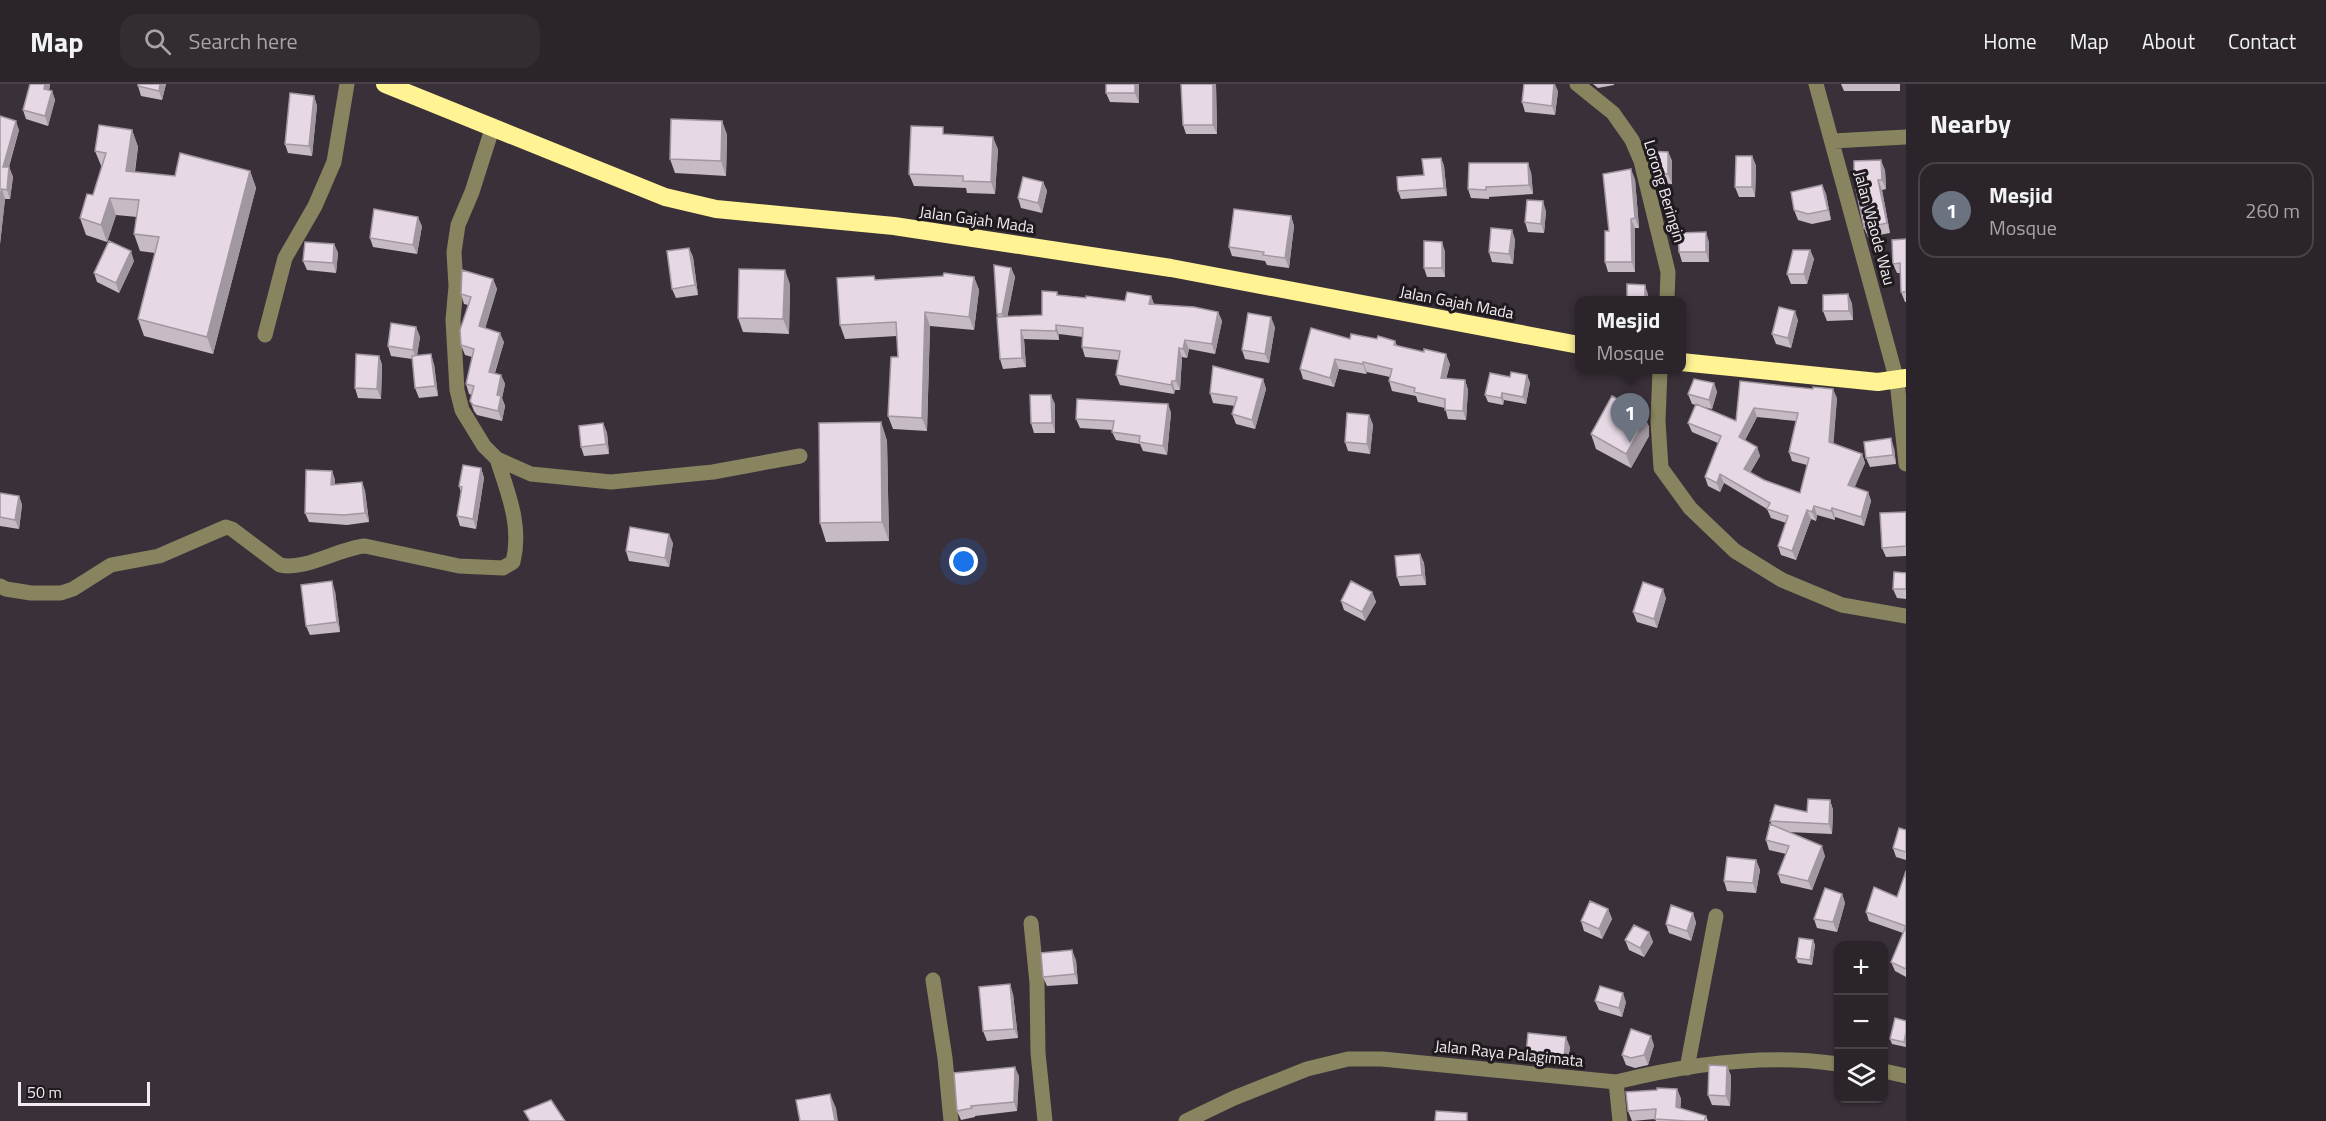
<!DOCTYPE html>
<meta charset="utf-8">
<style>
:root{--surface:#2c242b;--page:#342c33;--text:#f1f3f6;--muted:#a6a4a9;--line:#484147;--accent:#caba3a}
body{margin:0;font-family:"Titillium Web",sans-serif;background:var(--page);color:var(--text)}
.controls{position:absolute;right:18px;bottom:18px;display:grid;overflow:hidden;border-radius:12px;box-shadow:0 2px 4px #0004}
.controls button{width:54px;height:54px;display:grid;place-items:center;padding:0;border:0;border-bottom:2px solid var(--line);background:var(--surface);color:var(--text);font:30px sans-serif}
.scale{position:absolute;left:18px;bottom:15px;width:132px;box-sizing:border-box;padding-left:6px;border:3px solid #f2ebf2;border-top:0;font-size:16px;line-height:21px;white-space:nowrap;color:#f2ebf2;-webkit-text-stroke:4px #1e1a1e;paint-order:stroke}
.you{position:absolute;left:964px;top:478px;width:21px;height:21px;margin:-15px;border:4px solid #fff;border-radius:50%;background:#1a73e8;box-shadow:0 0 0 9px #1a73e833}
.badge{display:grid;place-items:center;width:39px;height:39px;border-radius:50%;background:var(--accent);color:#fff;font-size:20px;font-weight:700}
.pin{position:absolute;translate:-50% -50px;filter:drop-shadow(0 2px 3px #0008)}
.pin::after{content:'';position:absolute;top:32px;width:21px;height:18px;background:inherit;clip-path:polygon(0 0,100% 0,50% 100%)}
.popup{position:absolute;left:1575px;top:212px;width:111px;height:78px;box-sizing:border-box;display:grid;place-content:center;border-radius:12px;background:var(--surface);filter:drop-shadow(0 2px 4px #0005);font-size:20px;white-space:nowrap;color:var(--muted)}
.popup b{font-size:22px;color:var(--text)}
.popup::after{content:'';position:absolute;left:50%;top:100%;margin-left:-12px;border:12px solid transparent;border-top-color:var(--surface)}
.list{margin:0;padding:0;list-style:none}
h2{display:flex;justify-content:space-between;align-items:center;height:78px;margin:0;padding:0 24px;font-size:26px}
h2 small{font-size:20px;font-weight:400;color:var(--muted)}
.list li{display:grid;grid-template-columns:39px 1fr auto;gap:18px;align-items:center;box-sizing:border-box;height:96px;margin:0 12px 12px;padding:0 12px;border:2px solid var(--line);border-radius:18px}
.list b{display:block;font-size:22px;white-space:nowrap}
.list p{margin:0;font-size:20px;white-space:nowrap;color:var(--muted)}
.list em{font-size:20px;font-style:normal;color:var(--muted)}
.icon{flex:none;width:33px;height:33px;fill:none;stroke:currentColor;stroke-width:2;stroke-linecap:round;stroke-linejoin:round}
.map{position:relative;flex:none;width:1906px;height:1037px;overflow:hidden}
header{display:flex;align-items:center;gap:36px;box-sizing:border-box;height:84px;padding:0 30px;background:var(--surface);border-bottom:2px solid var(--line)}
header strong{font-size:28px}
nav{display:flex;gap:33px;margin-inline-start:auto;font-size:21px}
.search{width:420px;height:54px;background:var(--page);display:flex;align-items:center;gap:15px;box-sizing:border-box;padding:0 21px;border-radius:18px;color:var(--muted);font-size:22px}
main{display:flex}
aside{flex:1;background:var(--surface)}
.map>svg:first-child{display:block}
</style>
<header>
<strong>Map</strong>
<div class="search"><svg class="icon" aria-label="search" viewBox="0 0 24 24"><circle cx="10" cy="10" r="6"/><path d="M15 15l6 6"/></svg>Search here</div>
<nav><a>Home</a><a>Map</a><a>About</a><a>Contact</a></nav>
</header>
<main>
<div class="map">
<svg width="1906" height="1037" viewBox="0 0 1906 1037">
<rect width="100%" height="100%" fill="#3a3039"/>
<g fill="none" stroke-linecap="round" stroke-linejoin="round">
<path stroke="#88845f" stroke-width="15" d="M1577,0L1613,29L1632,56L1641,77L1668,188L1667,216
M1816,0L1897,297L1906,380
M493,42L472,108L458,141L454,168L456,202L453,236L457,306L462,326L484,362L497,375L531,390L611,398L713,388L800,372
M1833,57L1906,53
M265,251L285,174L315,122L334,78L347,0
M1660,286L1658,337L1661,384L1690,424L1735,467L1782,496L1842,521L1906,532
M0,502L6,505L31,509H61L73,505L111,481L159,472L226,443L232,445L280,481C305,487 339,464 365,462L459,482L503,484L513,478C522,442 508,409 497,375
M1031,839L1037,899L1038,969L1045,1037
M933,896L945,974L951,1037
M1687,984L1716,832
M1884,987L1906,992
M1616,998L1620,1037
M1186,1037L1234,1014L1307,985L1348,975H1382L1616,998C1688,980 1765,969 1838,980"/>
<path stroke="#fff394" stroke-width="18" d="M385,0L665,113L716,125L894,142L1171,184L1579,261
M1681,278L1878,298L1906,294"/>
</g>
<path fill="#c6bac4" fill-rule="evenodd" d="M30,0H50L49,6L52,7L55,16L48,42L26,35L23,26Z
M138,0H166L162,16L141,12L138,2Z
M1106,0H1139V19L1110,18L1106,9Z
M1181,0H1216L1217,50H1186L1183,41Z
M1593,0H1614V1L1598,4Z
M1841,0H1900V7H1844Z
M1558,7L1555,31L1525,28L1522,18Z
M314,12L317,22L312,72L288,69L285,60Z
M0,32L19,46L9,83L13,93L10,115H5L0,160Z
M722,37L727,51L726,92L675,89L670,75Z
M132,46L138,63L135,88L175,92L250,87L256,104L213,270L144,252L138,235L155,169L140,167L134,150L137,133L116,131L107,158L86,151L80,134L93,111L102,84L95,67Z
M945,50L998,65L995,110L967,109L966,104L914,102L909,90Z
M1668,68L1672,77V100L1656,99L1653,90Z
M1752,72L1756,82L1755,113H1739L1735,103Z
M1441,74L1444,82L1447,112L1401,115L1398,107L1424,91Z
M1885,86L1886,105L1882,106L1890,149L1868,153L1864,144L1854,95Z
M1531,88L1533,110L1489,113V115L1471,114L1468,105Z
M1635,95L1639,144H1635V188H1608L1605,178L1609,147Z
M1043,98L1047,107L1042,129L1021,124L1018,114Z
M1822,101L1826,110L1831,136L1812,140L1798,136L1794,126Z
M1546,127L1544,149L1528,148L1525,138Z
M1291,132L1294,142L1289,184L1267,181L1265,177L1232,172L1229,163Z
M422,142L417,170L373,163L370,154Z
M1512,146L1515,156L1513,180L1492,178L1489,168Z
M1906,155V218H1905L1901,208V189H1897L1893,180Z
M1709,158V178H1682L1679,168Z
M334,160L338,169L336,189L307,186L303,177Z
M689,164L693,173L698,211L676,214L672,205Z
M1810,166L1814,175L1807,200H1791L1787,190Z
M1445,167V193H1427L1424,184Z
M134,177L119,209L97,198L94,189Z
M1011,184L1015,193L1007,233L1042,231L1057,208L1058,211L1125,217L1151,212L1154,220L1218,228L1222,237L1215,270L1189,265L1187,274L1182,273L1180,306H1175L1174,310L1120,301L1116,291L1119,276L1085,273L1082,263L1083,253L1059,250V256L1024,255L1026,283L1003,285L1000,275L998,233L997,230Z
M974,193L979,206L974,246L930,242L927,347L893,345L888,332L898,273L897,252L845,255L840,241L876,196Z
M493,195L497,205L485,244L504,258L495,289L501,291L505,300L502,314L505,322L502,337L477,331L474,327L470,317L472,311L469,310L466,300L472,273L465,271L461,261L468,221L464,220L461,210Z
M790,200L789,250L743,248L738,234Z
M1848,210L1852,220L1853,236L1827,237L1823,227Z
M1798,236L1791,264L1776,260L1772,250Z
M416,243L420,253L417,272L434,280L438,312L419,314L415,304L412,275L391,272L388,262Z
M1275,243L1269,279L1245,275L1242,266Z
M1350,255H1377L1395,257L1397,262L1450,280L1446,295L1465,296L1468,306L1466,336L1448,335L1445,324L1418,318L1416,312L1392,307L1389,297L1390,293L1367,288L1366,290L1339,285L1334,303L1303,295L1300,285Z
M379,272L382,281L381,315L358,314L355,304Z
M1527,291L1530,299L1526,320L1504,316L1503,321L1488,318L1485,311L1510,293Z
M1263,295L1266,305L1255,345L1236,340L1232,330L1235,322L1213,319L1210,309Z
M1740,297L1837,314L1833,360L1862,370L1865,379L1854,403L1868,408L1871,417L1864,442L1835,433V436L1817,431L1816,437L1811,435L1796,476L1781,471L1778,462L1786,439L1771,434L1767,425L1724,399L1720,408L1708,402L1705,393L1718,359L1692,348L1688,339L1696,321L1692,320L1688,310L1714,299L1717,308L1712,325L1700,322L1736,337ZM1757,333L1796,337L1789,368L1792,377L1807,381L1800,409L1764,396L1750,389L1760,372L1757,363L1745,356Z
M1055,320V349H1034L1031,339Z
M1168,320L1171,329L1167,371L1143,367L1140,360L1116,356L1112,348L1113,346L1080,344L1076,335Z
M1643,329L1649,343V352L1631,384L1596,365L1591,350Z
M1369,331L1373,341L1370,370L1348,367L1345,358Z
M881,338L887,357L889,457L826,458L820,439Z
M603,339L607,349L609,370L584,372L581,363Z
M1894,364L1896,380L1870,383L1866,374Z
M481,384L484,394L476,445L460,442L457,432L461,408L459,402Z
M332,387L335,396V400L362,398L365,407L369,438L347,441L309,438L305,429Z
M0,409L19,412L22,421L19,445L0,442Z
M1906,428V472L1886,473L1882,464Z
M673,459L669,483L629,477L626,467Z
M1420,470L1424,479L1426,501L1400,502L1397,493Z
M1906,489V515L1897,514L1893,505Z
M335,507L340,548L310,551L306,542Z
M1372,508L1376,518L1365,537L1344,526L1341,517Z
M1666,514L1657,544L1637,538L1633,528Z
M1830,716L1833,726L1832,750L1787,748L1825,772L1812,806L1781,799L1778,790L1786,770L1769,766L1766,756L1772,741L1770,737L1807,728Z
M1906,746V776L1896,773L1893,764Z
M1756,776L1760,786L1756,809L1727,807L1724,797Z
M1906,787V893L1895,887L1891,878L1903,849L1869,837L1866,828L1897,813Z
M1842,810L1845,819L1837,848L1817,844L1814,835Z
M1608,825L1612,835L1602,855L1584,847L1581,837Z
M1693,829L1696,839L1691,857L1669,849L1666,840Z
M1649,848L1653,858L1644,873L1629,866L1625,856Z
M1813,856L1815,861L1812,881L1798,879L1796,874Z
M1076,876L1078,900L1047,902L1043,893Z
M1013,910L1018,954L987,957L983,947Z
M1595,917L1626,918L1622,933L1599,926Z
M1906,937V963L1892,960L1890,955Z
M1654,961L1648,981L1635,984L1626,981L1622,971Z
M1570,963L1567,983L1530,980L1526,970Z
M1727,982L1731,992L1730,1022L1712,1021L1708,1011Z
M1019,992L1017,1027L975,1032V1033L961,1036L957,1027Z
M1677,1005L1681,1015L1680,1025L1706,1032L1708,1037H1656L1655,1035L1632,1037L1628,1027Z"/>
<path fill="#a197a0" d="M45,0H50L48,14L44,5Z
M160,0H166L162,16L159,7Z
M1135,0H1139V19L1135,9Z
M1213,0H1216L1217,50L1213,41Z
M1554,0H1555L1558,7L1555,31L1552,22Z
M52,7L55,16L48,42L45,32Z
M314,12L317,22L312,72L309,62Z
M16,37L19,46L6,92L3,83Z
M722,37L727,51L726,92L721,77Z
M132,46L138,63L132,104L126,87Z
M993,53L998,65L995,110L991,98Z
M1668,68L1672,77V100L1668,90Z
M1752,72L1756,82L1755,113L1752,103Z
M1441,74L1444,82L1447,112L1444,104Z
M1881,76L1885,86L1886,105L1882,96Z
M1528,79L1531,88L1533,110L1529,101Z
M9,83L13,93L10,115L7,106Z
M1631,85L1635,95L1639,144L1635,134Z
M250,87L256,104L213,270L207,253Z
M1878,96L1882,106L1890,149L1887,139Z
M1043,98L1047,107L1042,129L1038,119Z
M1822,101L1826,110L1831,136L1828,126Z
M2,105L5,115L0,160V120Z
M110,114L116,131L107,158L101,141Z
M1543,117L1546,127L1544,149L1541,140Z
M1291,132L1294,142L1289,184L1285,174Z
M418,133L422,142L417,170L413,161Z
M1631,135L1635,144V188L1632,178Z
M1512,146L1515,156L1513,180L1509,170Z
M1706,148L1709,158V178L1706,168Z
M1442,158L1445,167V193L1442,184Z
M334,160L338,169L336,189L333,179Z
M689,164L693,173L698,211L695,201Z
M1810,166L1814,175L1807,200L1804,190Z
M131,167L134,177L119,209L116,199Z
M1011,184L1015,193L1006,240L1002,230Z
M785,186L790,200L789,250L783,235Z
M974,193L979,206L974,246L969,233Z
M493,195L497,205L483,252L479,242Z
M1645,201L1648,210V216H1645Z
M1848,210L1852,220L1853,236L1849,227Z
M1151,212L1154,221L1149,220Z
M1795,227L1798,236L1791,264L1788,254Z
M925,228L930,242L927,347L922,334Z
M1218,228L1222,237L1215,270L1212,260Z
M1271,233L1275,243L1269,279L1265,270Z
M1056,241L1059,250V256L1056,247Z
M416,243L420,253L416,275L413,266Z
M1021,246L1024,255L1026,283L1022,274Z
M500,249L504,258L492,297L489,288Z
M1185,256L1189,265L1187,274L1183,265Z
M1179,264L1182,273L1180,306L1176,297Z
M431,270L434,280L438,312L435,302Z
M1446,270L1450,280L1444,304L1441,294Z
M379,272L382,281L381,315L377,305Z
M1335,275L1339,285L1334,303L1330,294Z
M1363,278L1367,288L1366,290L1363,280Z
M501,291L505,300L502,314L505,322L502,337L498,327L497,311Z
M1527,291L1530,299L1526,320L1523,313Z
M1263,295L1266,305L1255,345L1252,336Z
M1465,296L1468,306L1466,336L1463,327Z
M1172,297L1175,306L1174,310L1171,301Z
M1714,299L1717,308L1712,325L1709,316Z
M1833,305L1837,314L1833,367L1829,358Z
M1502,309L1504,316L1503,321L1501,314Z
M1051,311L1055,320V349L1052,339Z
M1168,320L1171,329L1167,371L1163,362Z
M1754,324L1757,333L1742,362L1739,353Z
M1643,329L1649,343V352L1631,384L1626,370Z
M1369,331L1373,341L1370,370L1367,360Z
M881,338L887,357L889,457L882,438Z
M603,339L607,349L609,370L606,360Z
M1891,354L1894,364L1896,380L1893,371Z
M1757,363L1760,372L1747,394L1744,385Z
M1862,370L1865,379L1852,410L1848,401Z
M481,384L484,394L476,445L473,435Z
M332,387L335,396V410L331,401Z
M1720,390L1724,399L1720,408L1717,399Z
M362,398L365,407L369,438L365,429Z
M1868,408L1871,417L1864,442L1861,433Z
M19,412L22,421L19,445L15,436Z
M1814,422L1817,431L1816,437L1812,428Z
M1832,424L1835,433V436L1831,427Z
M1807,426L1811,435L1796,476L1792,467Z
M669,450L673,459L669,483L665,474Z
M1420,470L1424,479L1426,501L1422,491Z
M332,497L335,507L340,548L337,538Z
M1663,505L1666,514L1657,544L1654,535Z
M1372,508L1376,518L1365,537L1362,528Z
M1830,716L1833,726L1832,750L1829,740Z
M1822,762L1825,772L1812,806L1808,797Z
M1756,776L1760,786L1756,809L1753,799Z
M1842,810L1845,819L1837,848L1833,838Z
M1608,825L1612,835L1602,855L1599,845Z
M1693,829L1696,839L1691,857L1687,847Z
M1649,848L1653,858L1644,873L1640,864Z
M1813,856L1815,861L1812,881L1810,876Z
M1072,866L1076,876L1078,900L1075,890Z
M1010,900L1013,910L1018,954L1014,945Z
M1623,909L1626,918L1622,933L1619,924Z
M1906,948V963L1904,958Z
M1651,952L1654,961L1648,981L1644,971Z
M1566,953L1570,963L1567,983L1564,974Z
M1727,982L1731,992L1730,1022L1726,1012Z
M1015,983L1019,992L1017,1027L1014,1018Z
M1677,1005L1681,1015L1680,1033L1676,1023Z
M830,1010L836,1024L838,1037H835Z"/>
<path fill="#e6d8e4" stroke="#a197a0" stroke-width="1.5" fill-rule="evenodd" d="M30,0H45L44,5L52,7L45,32L23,26Z
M138,0H160L159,7L138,2Z
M1106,0H1135V9H1106Z
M1181,0H1213V41H1183Z
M1524,0H1554L1552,22L1522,18Z
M290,9L314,12L309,62L285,60Z
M0,32L16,37L3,83H9L7,106L2,105L0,120Z
M671,35L722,37L721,77L670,75Z
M99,41L132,46L126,87L175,92L180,69L250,87L207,253L138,235L159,153L134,150L139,116L110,114L101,141L80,134L87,110L93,111L106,69L95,67Z
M911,42L943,43V50L993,53L991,98L963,97V92L909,90Z
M1648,67L1668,68V90H1653Z
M1736,72H1752V103H1735Z
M1441,74L1444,104L1398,107L1397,93L1424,91L1422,75Z
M1881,76L1882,96H1878L1887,139L1864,144L1854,95V77Z
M1469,79H1528L1529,101L1486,103V106L1468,105Z
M1631,85L1635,134L1631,135L1632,178H1605V147H1609L1603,90Z
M1023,93L1043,98L1038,119L1018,114Z
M1822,101L1828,126L1808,130L1794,126L1791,108Z
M1527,116L1543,117L1541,140L1525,138Z
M374,125L418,133L413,161L370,154Z
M1234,125L1291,132L1285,174L1263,171L1264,168L1229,163Z
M1491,144L1512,146L1509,170L1489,168Z
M1706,148V168H1679L1678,149Z
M1906,155V208H1901L1900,179L1893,180L1892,156Z
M109,157L131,167L116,199L94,189Z
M1424,157L1442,158V184H1424Z
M305,158L334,160L333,179L303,177Z
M689,164L695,201L672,205L667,167Z
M1793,166H1810L1804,190H1787Z
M994,181L1011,184L1002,230H997Z
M739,185L785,186L783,235L738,234Z
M462,186L493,195L479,242L500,249L489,288L501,291L497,311L501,312L498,327L473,321L470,317L474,302L466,300L474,265L461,261L460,246L471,213L461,210Z
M944,189L974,193L969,233L925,228L922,334L888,332L891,273H898L896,238L840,241L837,194L874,192L875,196L943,192Z
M1627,200L1645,201V216H1599L1600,213L1627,214Z
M1042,207L1057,208V211L1086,214V212L1125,217L1127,208L1151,212L1149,220L1194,223L1218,228L1212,260L1185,256L1183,265L1179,264L1176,297H1172L1171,301L1116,291L1120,267L1082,263L1083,244L1056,241V247L1021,246L1022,274L1000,275L997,233L1042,231Z
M1848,210L1849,227H1823V211Z
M1779,223L1795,227L1788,254L1772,250Z
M1248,229L1271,233L1265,270L1242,266Z
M391,239L416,243L413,266L388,262Z
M1311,244L1350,255L1351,250L1377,255L1378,252L1395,257L1394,261L1424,268V265L1446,270L1441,294L1465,296L1463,327L1445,326V315L1414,308L1415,304L1389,297L1392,285L1363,278V280L1335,275L1330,294L1300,285Z
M356,270L379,272L377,305L355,304Z
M431,270L435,302L415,304L412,272Z
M1213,282L1263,295L1252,336L1232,330L1237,313L1210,309Z
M1511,288L1527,291L1523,313L1502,309L1501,314L1485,311L1490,289L1510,293Z
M1694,295L1714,299L1709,316L1688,310Z
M1740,297L1813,305V303L1833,305L1829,358L1862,370L1848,401L1868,408L1861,433L1832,424L1831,427L1814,422L1812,428L1807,426L1792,467L1778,462L1788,432L1767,425L1770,419L1720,390L1717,399L1705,393L1721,352L1688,339L1696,320L1736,337ZM1754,324L1798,329L1789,368L1809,374L1800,409L1764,396L1744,385L1757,363L1739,353Z
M1030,311H1051L1052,339H1031Z
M1612,312L1643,329L1644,338L1626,370L1591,350Z
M1077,315L1168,320L1163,362L1139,358L1140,352L1112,348L1114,337L1076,335Z
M1347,329L1369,331L1367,360L1345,358Z
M881,338L882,438L820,439L819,339Z
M603,339L606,360L581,363L579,342Z
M1891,354L1893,371L1866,374L1864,358Z
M463,381L481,384L473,435L457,432L462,403L459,402Z
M306,386L332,387L331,401L362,398L365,429L344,431L305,429Z
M0,409L19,412L15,436L0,433Z
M1906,428V462L1882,464L1880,429Z
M630,443L669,450L665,474L626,467Z
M1420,470L1422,491L1397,493L1395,472Z
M1894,488L1906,489V505H1893Z
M332,497L337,538L306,542L301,501Z
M1351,497L1372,508L1362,528L1341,517Z
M1643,498L1663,505L1654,535L1633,528Z
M1808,715L1830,716L1829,740L1770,737L1775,721L1807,728Z
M1770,740L1822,762L1808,797L1778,790L1789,762L1766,756Z
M1899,744L1906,746V768L1893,764Z
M1727,773L1756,776L1753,799L1724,797Z
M1906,787V885L1891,878L1906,842L1866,828L1874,803L1897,813Z
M1825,804L1842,810L1833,838L1814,835Z
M1590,817L1608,825L1599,845L1581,837Z
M1671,821L1693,829L1687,847L1666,840Z
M1634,841L1649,848L1640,864L1625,856Z
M1799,854L1813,856L1810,876L1796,874Z
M1072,866L1075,890L1043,893L1041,869Z
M1010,900L1014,945L983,947L979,903Z
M1600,902L1623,909L1619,924L1595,917Z
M1895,934L1906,937V948L1904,958L1890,955Z
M1631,945L1651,952L1644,971L1631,974L1622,971Z
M1528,949L1566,953L1564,974L1526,970Z
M1709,981L1727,982L1726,1012L1708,1011Z
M1015,983L1014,1018L971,1022L972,1024L957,1027L954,989Z
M1657,1004L1677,1005L1676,1023L1706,1032L1704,1037H1687L1655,1035L1656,1025L1628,1027L1626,1008L1657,1006Z
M830,1010L835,1037H800L796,1016Z
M551,1016L565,1037H530L524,1027Z
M1436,1027L1467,1029V1037H1435Z"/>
<g text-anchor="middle" stroke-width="6" stroke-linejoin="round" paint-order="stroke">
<g font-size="16" fill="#f2ebf2" stroke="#1e1a1e">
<text transform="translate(1665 107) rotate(73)" y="6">Lorong Beringin</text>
<text transform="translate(977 135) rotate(8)" y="6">Jalan Gajah Mada</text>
<text transform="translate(1875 144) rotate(75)" y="6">Jalan Waode Wau</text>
<text transform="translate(1457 218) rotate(11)" y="6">Jalan Gajah Mada</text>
<text transform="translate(1509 969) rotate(6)" y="6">Jalan Raya Palagimata</text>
</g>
</g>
</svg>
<div class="controls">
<button>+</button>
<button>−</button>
<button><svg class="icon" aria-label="layers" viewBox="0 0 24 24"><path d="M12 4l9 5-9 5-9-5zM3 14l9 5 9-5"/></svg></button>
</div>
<div class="scale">50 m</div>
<div class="you"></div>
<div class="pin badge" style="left:1630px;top:359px;background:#6b7280">1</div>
<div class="popup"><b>Mesjid</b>Mosque</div>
</div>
<aside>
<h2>Nearby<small></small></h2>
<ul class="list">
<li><span class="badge" style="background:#6b7280">1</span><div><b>Mesjid</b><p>Mosque</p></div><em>260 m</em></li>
</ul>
</aside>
</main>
